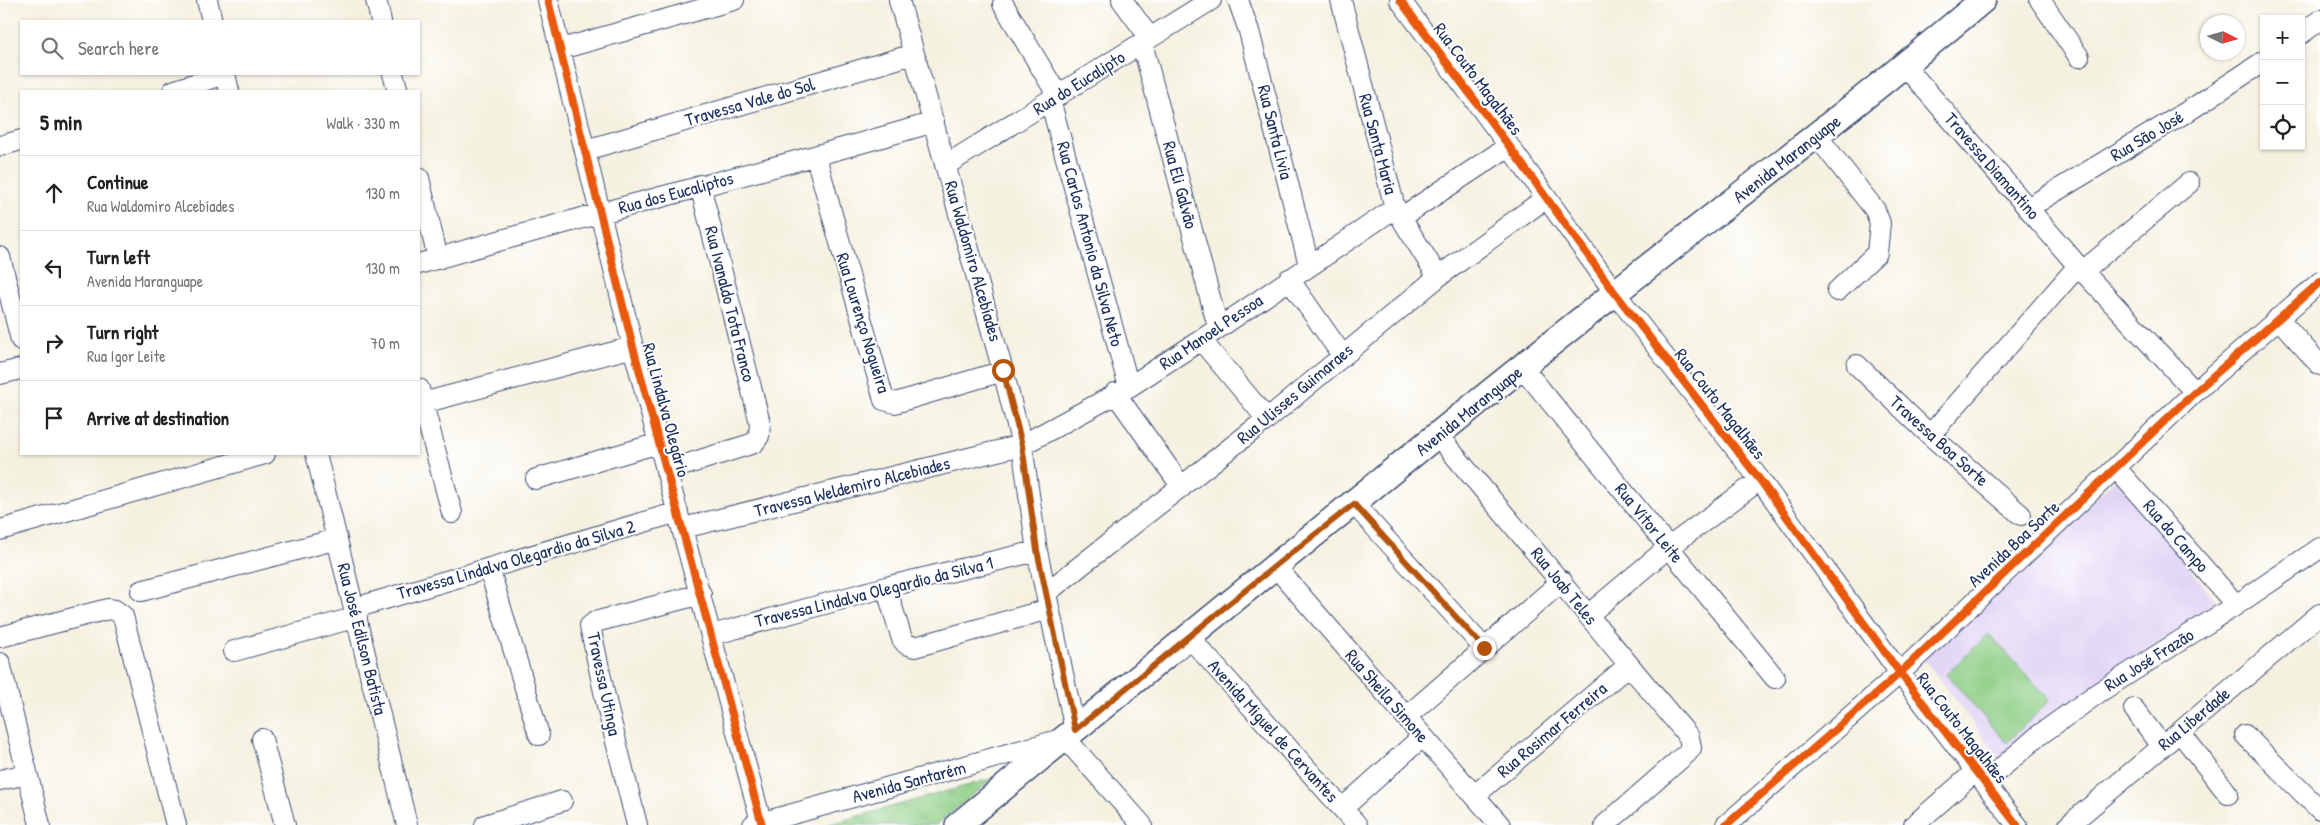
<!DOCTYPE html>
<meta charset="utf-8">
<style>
:root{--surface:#fff;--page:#f2f2f2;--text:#222;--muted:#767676;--line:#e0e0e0}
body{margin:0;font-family:"Patrick Hand",sans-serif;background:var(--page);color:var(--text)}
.controls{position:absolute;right:15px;top:15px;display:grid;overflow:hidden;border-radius:0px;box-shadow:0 1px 4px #0004}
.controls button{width:45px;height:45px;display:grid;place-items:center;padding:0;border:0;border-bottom:1px solid var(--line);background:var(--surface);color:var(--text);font:25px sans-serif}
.compass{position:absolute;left:2200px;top:15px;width:45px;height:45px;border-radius:50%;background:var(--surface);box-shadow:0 1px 4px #0004;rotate:95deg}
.stop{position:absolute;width:15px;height:15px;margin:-11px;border:4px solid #b45309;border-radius:50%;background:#fff}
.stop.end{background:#b45309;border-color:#fff;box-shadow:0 1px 5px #0008}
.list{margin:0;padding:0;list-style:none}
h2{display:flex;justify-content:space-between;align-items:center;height:65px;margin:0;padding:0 20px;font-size:21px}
h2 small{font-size:16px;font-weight:400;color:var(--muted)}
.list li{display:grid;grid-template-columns:32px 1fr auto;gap:15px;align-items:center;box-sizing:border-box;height:75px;padding:0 20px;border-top:1px solid var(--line)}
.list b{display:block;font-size:19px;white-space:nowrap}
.list p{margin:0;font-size:16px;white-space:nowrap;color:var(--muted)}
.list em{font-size:16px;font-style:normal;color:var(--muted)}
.icon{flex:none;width:28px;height:28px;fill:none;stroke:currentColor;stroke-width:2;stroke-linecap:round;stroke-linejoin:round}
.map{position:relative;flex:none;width:2320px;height:825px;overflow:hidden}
.search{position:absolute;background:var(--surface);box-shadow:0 1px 4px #0004;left:20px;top:20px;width:400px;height:55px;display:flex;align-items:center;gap:12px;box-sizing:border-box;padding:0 18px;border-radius:0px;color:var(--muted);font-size:19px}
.panel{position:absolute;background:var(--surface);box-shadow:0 1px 4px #0004;left:20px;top:90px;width:400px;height:365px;border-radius:0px}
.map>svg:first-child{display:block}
</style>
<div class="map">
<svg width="2320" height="825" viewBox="0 0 2320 825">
<defs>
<pattern id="grass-tufts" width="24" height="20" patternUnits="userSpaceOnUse" patternTransform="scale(1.25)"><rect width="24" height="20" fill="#8fcf86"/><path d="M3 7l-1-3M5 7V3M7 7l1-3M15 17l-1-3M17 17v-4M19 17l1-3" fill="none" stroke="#7bb276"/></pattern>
</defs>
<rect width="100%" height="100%" fill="#fff"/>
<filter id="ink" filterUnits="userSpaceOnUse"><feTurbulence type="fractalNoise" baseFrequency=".02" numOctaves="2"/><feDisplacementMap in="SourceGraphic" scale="10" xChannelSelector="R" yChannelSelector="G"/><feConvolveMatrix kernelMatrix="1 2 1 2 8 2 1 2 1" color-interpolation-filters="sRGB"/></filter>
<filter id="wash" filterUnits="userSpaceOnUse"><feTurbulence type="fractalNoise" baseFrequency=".0096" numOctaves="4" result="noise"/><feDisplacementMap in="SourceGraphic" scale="20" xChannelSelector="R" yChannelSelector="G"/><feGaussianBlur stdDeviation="1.12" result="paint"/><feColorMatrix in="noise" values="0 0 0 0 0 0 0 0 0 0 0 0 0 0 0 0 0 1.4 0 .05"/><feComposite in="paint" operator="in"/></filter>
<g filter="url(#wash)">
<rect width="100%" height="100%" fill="#f5f1e0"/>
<path fill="#e1d4f4" d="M2116,479L2218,603L2079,696L2001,760L1922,656Z"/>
<path fill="url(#grass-tufts)" stroke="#557f72" d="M994,778L936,825H827Z"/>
<path fill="#8fcf86" stroke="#557f72" d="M1989,634L2050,700L2007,743L1946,674Z"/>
</g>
<g filter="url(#ink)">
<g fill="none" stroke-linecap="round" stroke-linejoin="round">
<defs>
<path id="minor" d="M207,0L212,21
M376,0L381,21
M548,0L633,347L762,825
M899,0L1003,371L1022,445L1037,551L1075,730
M1122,0L1150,38
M1238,0L1249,31L1309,265
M1341,0L1395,208L1438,277
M1400,0L1509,146L1615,293L1760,480L1900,673L2017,825
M2040,0L2079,57
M1003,4L1058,96
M2301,34L2320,20
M1142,43L1218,327
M561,49L734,0
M1905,66L2078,266L2195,392
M225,74L229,91
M393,74L398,91
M173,91L224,74
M1050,100L1129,387
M1817,136L1875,210L1880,223L1877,253L1837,291
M0,146L21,140
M586,150L914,54
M816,157L884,400L895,403L1003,371
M946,165L1211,0
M419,178L438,259
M2028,208L2193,108L2264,61
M1402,217L1509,146
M0,257L21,340
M419,264C589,213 763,173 934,122
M2083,271L2189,183
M1289,279L1342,355
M2278,318L2320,365
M1201,340L1267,419
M1857,365L1930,435L2021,515
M1523,368L1775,678
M0,374L21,369
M419,389L452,513
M1115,393L1182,487
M419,404L633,347
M1930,435L2078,266
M1438,436C1523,535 1605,637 1689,737L1691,748L1687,753L1605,825
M316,454L407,825
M2116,468L2236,605
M666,471L754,443L759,436L760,423L700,185
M536,479L659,443
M1354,504L1484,648
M683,528L1022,445L1129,387L1201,340L1395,208
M0,530L265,454
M1275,566L1500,825
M489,568L539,735
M886,587L902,639L906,644L915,647L1049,609
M141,591L337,539
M1046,593L1267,419L1438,277L1546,198
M355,608L678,512
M1588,615L1669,547L1760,480
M712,635L886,587L1037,551
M0,637L108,609L115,610L123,616L176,825
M1189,637L1357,825
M234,651L357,617
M0,663L40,825
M2134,709L2162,746
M1406,717L1562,581
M2180,732L2228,794
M2245,735L2320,810
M262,739L285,825
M0,780L27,774
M1985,782L2038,736L2098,693L2236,605L2320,548
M1475,795L1629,665
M1343,808L1422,737
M485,825L562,801
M637,825L607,706L590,626L595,622L701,594
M753,825L1065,738L1142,825
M1726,825L1900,673L2195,392L2320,282
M1914,825L1976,771
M2069,825L2320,614"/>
<path id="major" d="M958,825C1177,647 1394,467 1616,292C1739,195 1863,101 1983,0"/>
</defs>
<use href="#minor" stroke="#3c4c72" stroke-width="22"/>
<use href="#major" stroke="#3c4c72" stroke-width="28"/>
<use href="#minor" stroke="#fff" stroke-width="20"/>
<use href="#major" stroke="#fff" stroke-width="25"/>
<defs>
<path id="cycleway" d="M548,0L633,347L762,825
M1400,0L1509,146L1615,293L1760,480L1900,673L2017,825
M1726,825L1900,673L2195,392L2320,282"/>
</defs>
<use href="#cycleway" stroke="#fff" stroke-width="11"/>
<use href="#cycleway" stroke="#e8590c" stroke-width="8"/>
</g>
</g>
<g fill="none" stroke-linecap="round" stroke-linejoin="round" filter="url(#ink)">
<path stroke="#b45309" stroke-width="6" d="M1003,370L1022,445L1037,550L1075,730L1275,566L1354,504L1484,648"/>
</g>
<g text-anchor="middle" stroke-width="4" stroke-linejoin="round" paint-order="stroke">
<g font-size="18" fill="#1b2f5e" stroke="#fff">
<text transform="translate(1478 79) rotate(53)" y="6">Rua Couto Magalhães</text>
<text transform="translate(1079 83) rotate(-32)" y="6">Rua do Eucalipto</text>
<text transform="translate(750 102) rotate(-16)" y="6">Travessa Vale do Sol</text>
<text transform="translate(1275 132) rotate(76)" y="6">Rua Santa Livia</text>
<text transform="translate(2147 136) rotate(-31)" y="6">Rua São José</text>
<text transform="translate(1378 144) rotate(75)" y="6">Rua Santa Maria</text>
<text transform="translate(1787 159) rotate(-38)" y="6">Avenida Maranguape</text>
<text transform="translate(1992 166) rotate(49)" y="6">Travessa Diamantino</text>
<text transform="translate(1180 185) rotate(75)" y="6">Rua Eli Galvão</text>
<text transform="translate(676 193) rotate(-15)" y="6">Rua dos Eucaliptos</text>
<text transform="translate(1090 244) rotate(75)" y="6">Rua Carlos Antonio da Silva Neto</text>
<text transform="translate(973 261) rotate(74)" y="6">Rua Waldomiro Alcebíades</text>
<text transform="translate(730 304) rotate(76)" y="6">Rua Ivanaldo Tota Franco</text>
<text transform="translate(863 323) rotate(73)" y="6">Rua Lourenço Nogueira</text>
<text transform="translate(1211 332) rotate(-34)" y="6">Rua Manoel Pessoa</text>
<text transform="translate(1295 394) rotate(-40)" y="6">Rua Ulisses Guimaraes</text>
<text transform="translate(1720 404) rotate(52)" y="6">Rua Couto Magalhães</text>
<text transform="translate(666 410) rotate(75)" y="6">Rua Lindalva Olegário</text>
<text transform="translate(1469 411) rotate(-39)" y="6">Avenida Maranguape</text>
<text transform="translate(1939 441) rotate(42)" y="6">Travessa Boa Sorte</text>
<text transform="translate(852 487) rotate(-14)" y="6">Travessa Weldemiro Alcebiades</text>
<text transform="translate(1649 523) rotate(51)" y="6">Rua Vitor Leite</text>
<text transform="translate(2176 536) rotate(49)" y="6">Rua do Campo</text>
<text transform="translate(2014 544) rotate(-43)" y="6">Avenida Boa Sorte</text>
<text transform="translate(516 560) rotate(-16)" y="6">Travessa Lindalva Olegardio da Silva 2</text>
<text transform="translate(1564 586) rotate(51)" y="6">Rua Joab Teles</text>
<text transform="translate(874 592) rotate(-14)" y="6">Travessa Lindalva Olegardio da Silva 1</text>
<text transform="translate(362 639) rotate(76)" y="6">Rua José Edilson Batista</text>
<text transform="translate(2149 660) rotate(-32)" y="6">Rua José Frazão</text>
<text transform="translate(604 684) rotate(78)" y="6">Travessa Utinga</text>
<text transform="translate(1387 696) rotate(49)" y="6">Rua Sheila Simone</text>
<text transform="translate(2194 719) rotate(-40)" y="6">Rua Liberdade</text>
<text transform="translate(1962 728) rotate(52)" y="6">Rua Couto Magalhães</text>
<text transform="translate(1552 730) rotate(-40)" y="6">Rua Rosimar Ferreira</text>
<text transform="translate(1273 731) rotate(48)" y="6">Avenida Miguel de Cervantes</text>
<text transform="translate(909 782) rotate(-15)" y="6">Avenida Santarém</text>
</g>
</g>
</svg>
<div class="controls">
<button>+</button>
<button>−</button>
<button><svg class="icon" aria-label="locate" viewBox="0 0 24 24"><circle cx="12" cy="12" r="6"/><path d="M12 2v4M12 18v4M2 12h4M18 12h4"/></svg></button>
</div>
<svg class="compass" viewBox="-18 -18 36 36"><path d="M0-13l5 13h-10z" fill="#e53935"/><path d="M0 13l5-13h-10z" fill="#767676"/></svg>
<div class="stop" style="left:1003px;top:370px"></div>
<div class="stop end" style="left:1484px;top:648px"></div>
<div class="search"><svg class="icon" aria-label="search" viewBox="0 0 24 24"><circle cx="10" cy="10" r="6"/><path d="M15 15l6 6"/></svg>Search here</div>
<section class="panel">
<h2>5 min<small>Walk · 330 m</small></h2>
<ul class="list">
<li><svg class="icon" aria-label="ahead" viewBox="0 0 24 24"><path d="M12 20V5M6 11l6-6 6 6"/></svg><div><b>Continue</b><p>Rua Waldomiro Alcebíades</p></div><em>130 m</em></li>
<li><svg class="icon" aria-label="left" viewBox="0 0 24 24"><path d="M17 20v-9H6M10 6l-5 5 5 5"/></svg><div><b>Turn left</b><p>Avenida Maranguape</p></div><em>130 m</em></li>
<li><svg class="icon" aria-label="right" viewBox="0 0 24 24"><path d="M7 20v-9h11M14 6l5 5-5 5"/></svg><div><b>Turn right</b><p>Rua Igor Leite</p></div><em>70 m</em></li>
<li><svg class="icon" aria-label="arrive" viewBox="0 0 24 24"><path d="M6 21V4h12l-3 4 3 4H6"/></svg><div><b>Arrive at destination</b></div></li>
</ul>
</section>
</div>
